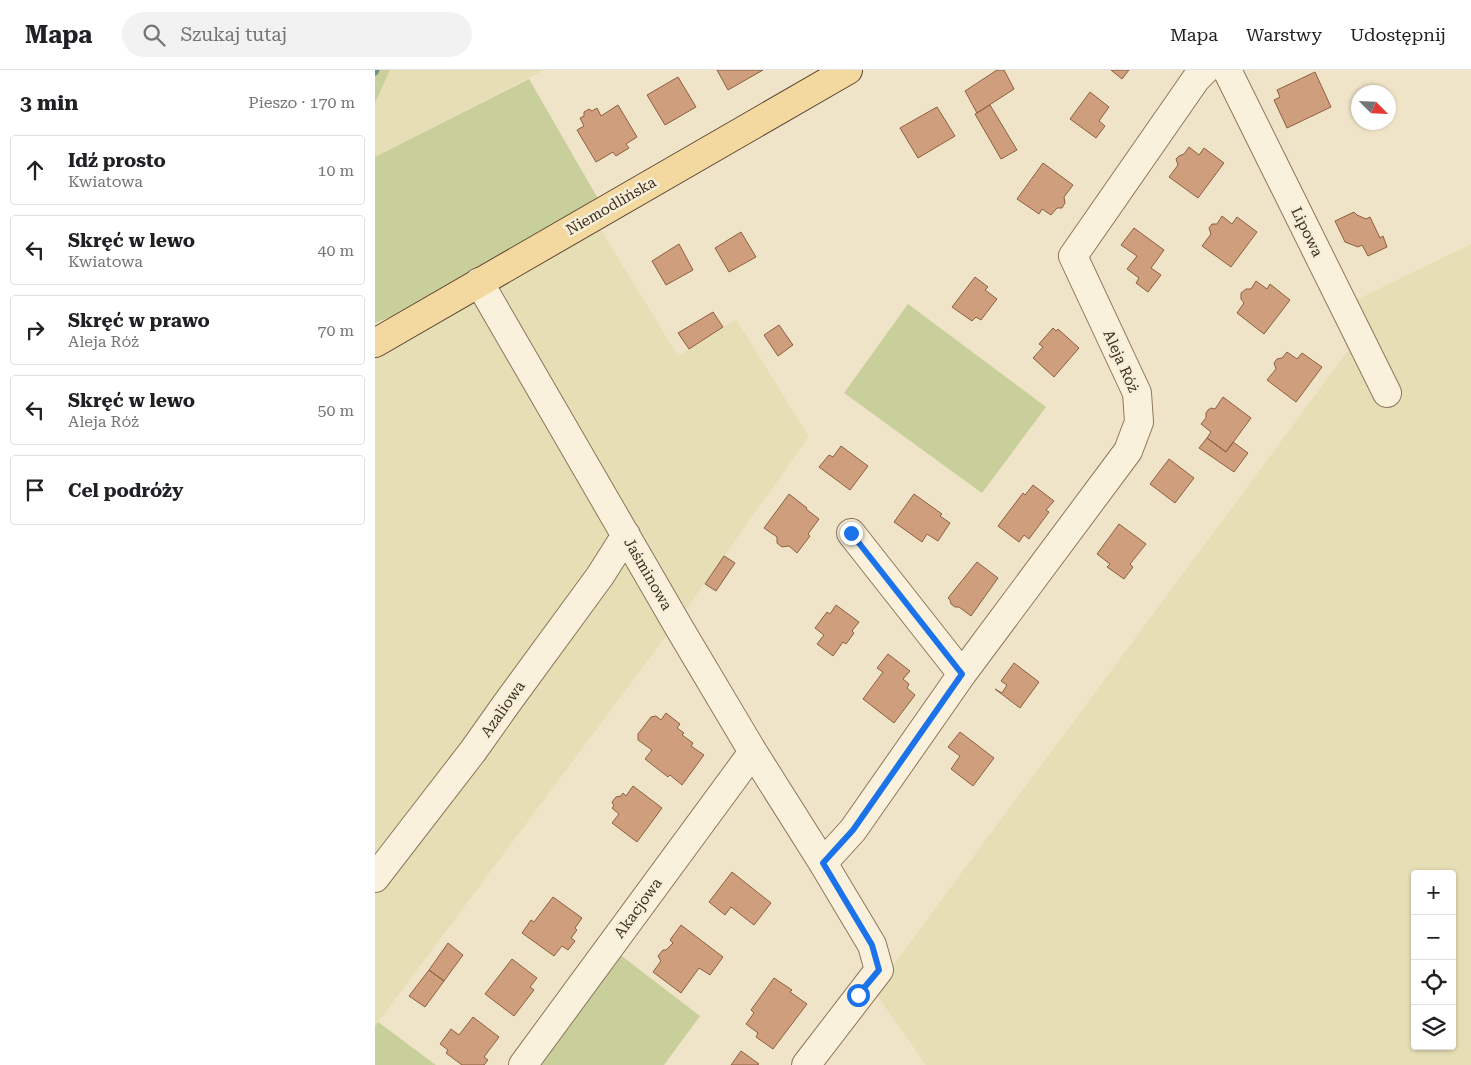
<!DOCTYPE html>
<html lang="pl">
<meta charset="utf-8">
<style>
:root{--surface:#fff;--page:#f2f2f2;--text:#202124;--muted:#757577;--line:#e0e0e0}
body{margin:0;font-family:"Roboto Serif",serif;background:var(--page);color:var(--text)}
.controls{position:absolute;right:15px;bottom:15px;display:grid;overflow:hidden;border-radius:5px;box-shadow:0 1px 4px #0004}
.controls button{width:45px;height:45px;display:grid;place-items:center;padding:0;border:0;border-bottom:1px solid var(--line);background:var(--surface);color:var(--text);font:25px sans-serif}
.compass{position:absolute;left:976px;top:15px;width:45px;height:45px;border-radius:50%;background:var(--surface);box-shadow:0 1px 4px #0004;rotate:114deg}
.stop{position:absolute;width:15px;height:15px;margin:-11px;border:4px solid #1a73e8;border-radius:50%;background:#fff}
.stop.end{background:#1a73e8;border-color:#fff;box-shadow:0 1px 5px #0008}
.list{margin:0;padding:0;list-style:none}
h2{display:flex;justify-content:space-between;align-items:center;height:65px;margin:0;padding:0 20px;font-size:21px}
h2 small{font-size:16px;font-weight:400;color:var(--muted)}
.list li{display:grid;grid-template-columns:32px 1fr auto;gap:15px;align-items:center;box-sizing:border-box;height:70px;margin:0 10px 10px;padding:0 10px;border:1px solid var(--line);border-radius:5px}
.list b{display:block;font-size:19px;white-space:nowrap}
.list p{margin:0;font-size:16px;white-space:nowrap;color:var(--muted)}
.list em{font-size:16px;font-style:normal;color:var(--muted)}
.icon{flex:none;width:28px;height:28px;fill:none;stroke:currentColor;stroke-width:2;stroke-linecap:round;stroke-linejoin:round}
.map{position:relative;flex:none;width:1096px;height:995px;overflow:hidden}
header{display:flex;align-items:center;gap:30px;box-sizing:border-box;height:70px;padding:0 25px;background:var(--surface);border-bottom:1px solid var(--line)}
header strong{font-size:24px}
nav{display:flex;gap:28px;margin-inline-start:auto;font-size:18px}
.search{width:350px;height:45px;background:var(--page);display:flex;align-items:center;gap:12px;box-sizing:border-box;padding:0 18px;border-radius:28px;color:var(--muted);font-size:19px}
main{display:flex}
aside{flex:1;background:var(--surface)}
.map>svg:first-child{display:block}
</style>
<header>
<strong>Mapa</strong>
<div class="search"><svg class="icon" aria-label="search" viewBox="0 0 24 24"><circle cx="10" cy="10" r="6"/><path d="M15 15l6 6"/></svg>Szukaj tutaj</div>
<nav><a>Mapa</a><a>Warstwy</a><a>Udostępnij</a></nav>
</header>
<main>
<aside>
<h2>3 min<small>Pieszo · 170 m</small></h2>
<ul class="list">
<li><svg class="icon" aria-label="ahead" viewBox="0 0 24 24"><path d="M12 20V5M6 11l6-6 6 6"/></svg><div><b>Idź prosto</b><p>Kwiatowa</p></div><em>10 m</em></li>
<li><svg class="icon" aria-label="left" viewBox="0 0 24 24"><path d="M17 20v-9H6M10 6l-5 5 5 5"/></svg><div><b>Skręć w lewo</b><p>Kwiatowa</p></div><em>40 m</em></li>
<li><svg class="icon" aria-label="right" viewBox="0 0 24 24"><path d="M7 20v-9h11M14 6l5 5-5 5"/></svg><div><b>Skręć w prawo</b><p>Aleja Róż</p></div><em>70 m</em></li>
<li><svg class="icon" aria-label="left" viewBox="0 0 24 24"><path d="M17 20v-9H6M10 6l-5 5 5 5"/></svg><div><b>Skręć w lewo</b><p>Aleja Róż</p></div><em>50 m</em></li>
<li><svg class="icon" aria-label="arrive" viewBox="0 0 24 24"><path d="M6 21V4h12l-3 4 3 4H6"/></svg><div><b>Cel podróży</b></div></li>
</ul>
</aside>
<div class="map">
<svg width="1096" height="995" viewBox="0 0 1096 995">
<rect width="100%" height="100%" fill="#f0e4c8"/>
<path fill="#e6deb5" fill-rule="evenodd" d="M15,0H169L0,87V33Z
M218,147L303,286L361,249L434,367L301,553L0,956V282Z
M1096,174V995H551L499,921L973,281L992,265L977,232ZM1040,804H1077V976H1040Z"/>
<path fill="#c9cf9b" d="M0,0H15L0,33Z
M154,9L229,139L104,212L0,253V87Z
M533,234L671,337L607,423L469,323Z
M235,877L325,946L289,995H148Z
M3,952L61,995H0V956Z"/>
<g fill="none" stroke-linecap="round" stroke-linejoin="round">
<path stroke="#6f938a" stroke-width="7" d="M0,2L1,0"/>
</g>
<path fill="#cf9f7d" stroke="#8d5f41" d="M342,0H388L353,20Z
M622,0H629L639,19L602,43L590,21Z
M736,0H754L747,9Z
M940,2L956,37L912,58L899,30L905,27L902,20Z
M303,7L321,37L290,55L272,25Z
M715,22L734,37L724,51L730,56L721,68L695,49Z
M243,35L262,67L251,74L254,78L241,86L238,82L221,92L202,60L209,56L205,48L209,46V42L214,39L217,41L222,38L226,46Z
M615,35L642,80L626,89L600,44Z
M562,37L580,66L543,88L525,58Z
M814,77L824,85L829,78L849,93L823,128L794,107L803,95L801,89L804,86L809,84Z
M668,93L698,115L689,127L690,133L687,138H682L676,145L667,139L664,144L642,129Z
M979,142L982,145L991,149L995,147L1005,168L1008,166L1012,177L993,186L987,175L983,177L970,172L960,151Z
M847,146L857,154L862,147L882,162L856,197L827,176L836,164L834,158L837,154H842Z
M759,158L789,180L776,198L786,205L773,222L761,213L764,208L752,199L762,186L746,175Z
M366,162L381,187L354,202L340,178Z
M304,174L318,200L291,215L277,191Z
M600,207L613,217L610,220L622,229L606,250L601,247L597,251L577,237Z
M881,211L892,219L895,214L915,230L889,264L862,243L869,233L866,229V223L871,219H876Z
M338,242L348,257L314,279L303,263Z
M404,255L418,275L403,286L389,265Z
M678,258L681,261L683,259L704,278L679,307L658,288L668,277L664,274Z
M912,282L922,289L927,283L947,297L921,332L892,310L901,299L899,293L902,289L907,288Z
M848,327L876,348L851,382L832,368L836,362L826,354L831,348V343L833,340L836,338L840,339Z
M832,368L851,382L858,372L873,383L859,402L824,378Z
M466,376L493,396L475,420L444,397L454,385L458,387Z
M794,389L819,408L800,433L775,414Z
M658,415L679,431L671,440L674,442L654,469L649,465L644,472L623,456L648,423L650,425Z
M414,424L432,438L431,439L444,449L433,464L435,466L422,483L414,476L407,477L402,473V467L389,458Z
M539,424L567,444L565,446L575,453L563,471L552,464L547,472L519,452Z
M744,454L771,474L755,494L758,497L749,509L732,497L735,494L722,484Z
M349,486L360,493L341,521L330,514Z
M602,492L623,508L596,546L584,537H580L576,534L575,530L573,528Z
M461,535L484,552L477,561L479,563L471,574L468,572L458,586L442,574L449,565L440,558L452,542L455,544Z
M513,584L535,601L528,609L534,614L532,618L540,625L519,653L488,629L508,602L502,598Z
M639,593L664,612L645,638L620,619L627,623L632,615L626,611Z
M291,643L305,654L302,658L309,663L307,665L318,673L316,676L329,685L307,715L295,705L293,707L270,689L277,680L263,670V664L276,647L281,646L286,650Z
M585,662L619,688L598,716L576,699L585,686L573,677Z
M258,716L287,738L262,772L237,753L244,744L237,738L239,736L237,732L241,727L246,726L248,723L251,726Z
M357,802L396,833L379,855L356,837L350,845L334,832Z
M178,827L207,848L200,858L202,860L196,868L200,871L193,880L187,876L179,886L147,863L156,850L159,852Z
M306,855L348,887L335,905L324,898L306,923L278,902L286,891L283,886L288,880H291L298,873L295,870Z
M73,873L88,885L69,911L54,900Z
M137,889L162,908L155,917L159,920L139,946L110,924Z
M54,900L69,911L50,937L34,926Z
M399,908L417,920L415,922L432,934L398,979L381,967L383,963L371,954L379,943L376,940Z
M98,947L124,967L109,987L113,990L109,995H87L71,983L73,980L65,974L76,959L84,965Z
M366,981L384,994L382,995H356Z"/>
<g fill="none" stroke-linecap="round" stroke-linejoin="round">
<defs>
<path id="minor" d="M852,0L1012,323
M104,212L306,561L378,682L448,793L497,875L504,900L431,995
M476,463L587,604
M448,793L478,760L587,604L753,381L764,352L762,323L698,186L821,9L830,0
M0,808L98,681L132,633L225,506L251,465
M148,995L378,682"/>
<path id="major" d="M0,273L473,0"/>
</defs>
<use href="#minor" stroke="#8d765c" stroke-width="30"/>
<use href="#major" stroke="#5b4430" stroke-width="30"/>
<use href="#minor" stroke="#faf1dc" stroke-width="28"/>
<use href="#major" stroke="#f3d9a0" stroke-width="28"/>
</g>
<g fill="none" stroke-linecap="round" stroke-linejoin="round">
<path stroke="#1a73e8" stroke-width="6" d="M476,463L587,604L478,760L448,793L497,875L504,900L483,925"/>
</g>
<g text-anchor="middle" stroke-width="5" stroke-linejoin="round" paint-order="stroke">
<g font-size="15" fill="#3d2e20" stroke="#f7eed8">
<text transform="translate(236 136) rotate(-30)" y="5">Niemodlińska</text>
<text transform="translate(932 162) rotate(64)" y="5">Lipowa</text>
<text transform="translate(746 291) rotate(66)" y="5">Aleja Róż</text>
<text transform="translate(273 504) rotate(60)" y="5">Jaśminowa</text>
<text transform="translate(128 639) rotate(-55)" y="5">Azaliowa</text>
<text transform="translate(263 838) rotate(-54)" y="5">Akacjowa</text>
</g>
</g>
</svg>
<div class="controls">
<button>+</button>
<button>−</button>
<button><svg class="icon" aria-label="locate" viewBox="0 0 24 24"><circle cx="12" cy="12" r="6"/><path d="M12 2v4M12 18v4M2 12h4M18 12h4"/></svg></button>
<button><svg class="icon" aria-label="layers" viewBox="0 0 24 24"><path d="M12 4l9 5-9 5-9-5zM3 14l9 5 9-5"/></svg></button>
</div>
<svg class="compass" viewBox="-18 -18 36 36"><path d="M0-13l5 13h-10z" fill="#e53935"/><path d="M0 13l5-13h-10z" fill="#757577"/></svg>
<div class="stop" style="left:483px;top:925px"></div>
<div class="stop end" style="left:476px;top:463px"></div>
</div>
</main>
